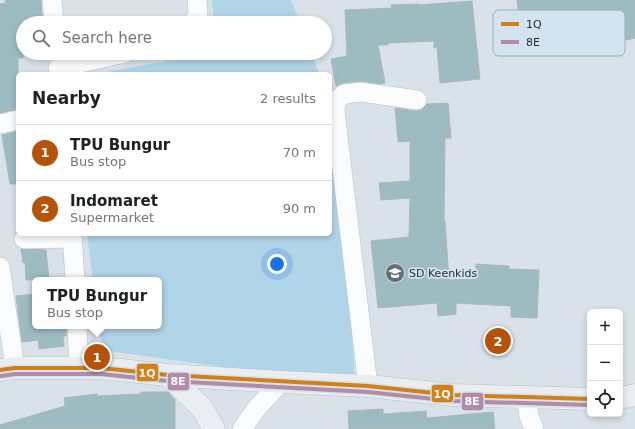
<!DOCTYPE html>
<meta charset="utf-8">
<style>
:root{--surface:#fff;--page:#f2f2f2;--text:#202124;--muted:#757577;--line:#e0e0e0;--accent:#b45309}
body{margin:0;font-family:"DejaVu Sans",sans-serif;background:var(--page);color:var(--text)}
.controls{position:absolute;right:12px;bottom:12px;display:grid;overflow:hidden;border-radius:6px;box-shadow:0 2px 6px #0003}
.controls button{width:36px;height:36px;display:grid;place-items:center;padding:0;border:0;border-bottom:1px solid var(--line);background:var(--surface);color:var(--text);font:20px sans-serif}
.you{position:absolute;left:277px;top:264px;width:14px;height:14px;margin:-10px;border:3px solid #fff;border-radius:50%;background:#1a73e8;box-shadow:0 0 0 6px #1a73e833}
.badge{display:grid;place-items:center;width:26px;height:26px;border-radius:50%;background:var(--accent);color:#fff;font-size:13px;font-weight:700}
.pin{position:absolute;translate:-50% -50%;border:2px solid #fff;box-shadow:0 1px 4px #0006}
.popup{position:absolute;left:32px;top:277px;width:130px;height:52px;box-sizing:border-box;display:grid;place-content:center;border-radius:6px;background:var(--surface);filter:drop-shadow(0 1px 3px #0005);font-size:13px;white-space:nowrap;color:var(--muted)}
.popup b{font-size:15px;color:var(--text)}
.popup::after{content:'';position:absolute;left:50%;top:100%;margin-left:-8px;border:8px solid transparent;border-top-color:var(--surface)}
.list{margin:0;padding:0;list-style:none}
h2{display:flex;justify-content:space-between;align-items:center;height:52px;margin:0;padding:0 16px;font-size:17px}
h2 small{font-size:13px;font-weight:400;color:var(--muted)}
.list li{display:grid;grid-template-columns:26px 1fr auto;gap:12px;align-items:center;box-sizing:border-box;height:56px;padding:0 16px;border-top:1px solid var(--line)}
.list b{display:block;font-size:15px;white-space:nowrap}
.list p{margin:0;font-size:13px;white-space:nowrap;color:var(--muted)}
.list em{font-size:13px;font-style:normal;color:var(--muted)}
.icon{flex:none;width:22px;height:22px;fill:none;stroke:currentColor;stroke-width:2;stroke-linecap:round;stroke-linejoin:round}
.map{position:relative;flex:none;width:635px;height:429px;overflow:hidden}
.search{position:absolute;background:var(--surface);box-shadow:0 2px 6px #0003;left:16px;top:16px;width:316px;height:44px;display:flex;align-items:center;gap:10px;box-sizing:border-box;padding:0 14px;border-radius:22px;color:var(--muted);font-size:15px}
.panel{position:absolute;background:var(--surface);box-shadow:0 2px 6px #0003;left:16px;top:72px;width:316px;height:164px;border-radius:6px}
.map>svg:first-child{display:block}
</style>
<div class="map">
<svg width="635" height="429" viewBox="0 0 635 429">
<rect width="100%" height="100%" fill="#d8e2e8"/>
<path fill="#b0d4e8" d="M212,0H291L300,23H214Z
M210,53H311L319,74H96Z
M330,138L344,225L355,378L230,368L102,350L99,326H159V280H93L87,234H330Z"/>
<path fill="#9dbcc2" stroke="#aeb7ba" d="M5,0H41L42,16L23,20V58H18V109L0,113V4L6,3Z
M517,0H635V38L613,43L611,34L565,42L564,38L522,42Z
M472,1L480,79L440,83L437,47L434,48V41L388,43V45H378L385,83L380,84L360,81L343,83L336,86L331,59L347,56L345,10L392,8L391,5L419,4V5Z
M448,103L451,138H445L444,221H445L449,280L476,279V264L509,266V269L539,270L537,318L511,317V306L456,303V314L438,316L437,303L378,308L371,241L409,237L410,198L381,200L379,183L410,181V141L398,142L395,108L416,111L421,110L427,104Z
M18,131V184H10L2,135Z
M21,249L46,250L49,279L26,280L25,262L23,263Z
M35,294V326H66V336H63L64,346L39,349L38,340L22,342L16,296Z
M141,392H168L175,400V429H0V425L65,406L64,398L97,394V396L141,394Z
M383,409V414L426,411L427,418L493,412L495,429H349L348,411Z"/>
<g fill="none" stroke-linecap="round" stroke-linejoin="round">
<defs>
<path id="minor" d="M52,0L54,23
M194,23L198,14L197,0
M58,68L125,53
M0,124L18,120
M72,234L75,280
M24,239L72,238
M0,267L15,368
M77,326L79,368
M368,386L335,111L336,101L344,94L361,92L417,100
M526,398L529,416L534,429
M242,429L256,409L281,382"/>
<path id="major" d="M0,370L15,368H101L168,375L281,382L368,386L453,395L590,399
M168,375L202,408L214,429
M620,398L635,395"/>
</defs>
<use href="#minor" stroke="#b8c0c5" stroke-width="20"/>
<use href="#major" stroke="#babfc3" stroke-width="23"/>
<use href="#minor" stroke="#f9fbfc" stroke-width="19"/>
<use href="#major" stroke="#eaeef3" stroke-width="22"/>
<defs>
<path id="bus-1" d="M0,370L15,368H101L168,375L368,386L453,395L590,399"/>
<path id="bus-2" d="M1,376L15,374H101L168,381L368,392L453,401L590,405"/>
</defs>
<use href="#bus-1" stroke="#d1e4ef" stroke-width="7"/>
<use href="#bus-2" stroke="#d1e4ef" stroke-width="7"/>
<use href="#bus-1" stroke="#d48017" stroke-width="4"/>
<use href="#bus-2" stroke="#b48ba6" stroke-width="4"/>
</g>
<defs>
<symbol id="school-disc" viewBox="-11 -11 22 22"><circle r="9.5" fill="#666e72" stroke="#d1e4ef"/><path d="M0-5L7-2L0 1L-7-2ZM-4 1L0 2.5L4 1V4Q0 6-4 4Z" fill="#fff"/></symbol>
</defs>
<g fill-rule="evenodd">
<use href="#school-disc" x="384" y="262" width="22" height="22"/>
</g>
<g text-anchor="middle" stroke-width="3.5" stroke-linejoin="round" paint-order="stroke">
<g font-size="11" fill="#282f33" stroke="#d1e4ef" text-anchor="start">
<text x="409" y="277">SD Keenkids</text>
</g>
</g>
<rect x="493" y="10" width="132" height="46" rx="6" fill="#d1e4ef" stroke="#9eaeb7" stroke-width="1"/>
<rect x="501" y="22" width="18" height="4" fill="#d48017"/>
<rect x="501" y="40" width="18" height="4" fill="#b48ba6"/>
<g font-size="11" fill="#282f33">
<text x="526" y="28">1Q</text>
<text x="526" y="46">8E</text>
</g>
<g stroke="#d1e4ef" stroke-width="1.5">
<rect x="136" y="363" width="23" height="19" rx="4" fill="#d48017"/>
<rect x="167" y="372" width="23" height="19" rx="4" fill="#b48ba6"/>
<rect x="431" y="384" width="23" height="19" rx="4" fill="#d48017"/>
<rect x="461" y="392" width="23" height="19" rx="4" fill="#b48ba6"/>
</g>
<g font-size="11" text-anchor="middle" font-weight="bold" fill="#fff">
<text x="147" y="377">1Q</text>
<text x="178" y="385">8E</text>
<text x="442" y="398">1Q</text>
<text x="472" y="405">8E</text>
</g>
</svg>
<div class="controls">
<button>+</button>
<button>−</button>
<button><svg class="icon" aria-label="locate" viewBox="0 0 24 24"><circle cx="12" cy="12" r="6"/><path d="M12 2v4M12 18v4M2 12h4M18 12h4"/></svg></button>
</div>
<div class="you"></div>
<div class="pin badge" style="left:97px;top:357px">1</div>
<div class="popup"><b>TPU Bungur</b>Bus stop</div>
<div class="pin badge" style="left:498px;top:341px">2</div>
<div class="search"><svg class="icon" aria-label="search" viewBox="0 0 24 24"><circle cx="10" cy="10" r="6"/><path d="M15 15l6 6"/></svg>Search here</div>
<section class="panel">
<h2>Nearby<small>2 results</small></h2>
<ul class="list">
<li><span class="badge">1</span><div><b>TPU Bungur</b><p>Bus stop</p></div><em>70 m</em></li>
<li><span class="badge">2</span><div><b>Indomaret</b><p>Supermarket</p></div><em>90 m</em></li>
</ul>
</section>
</div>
